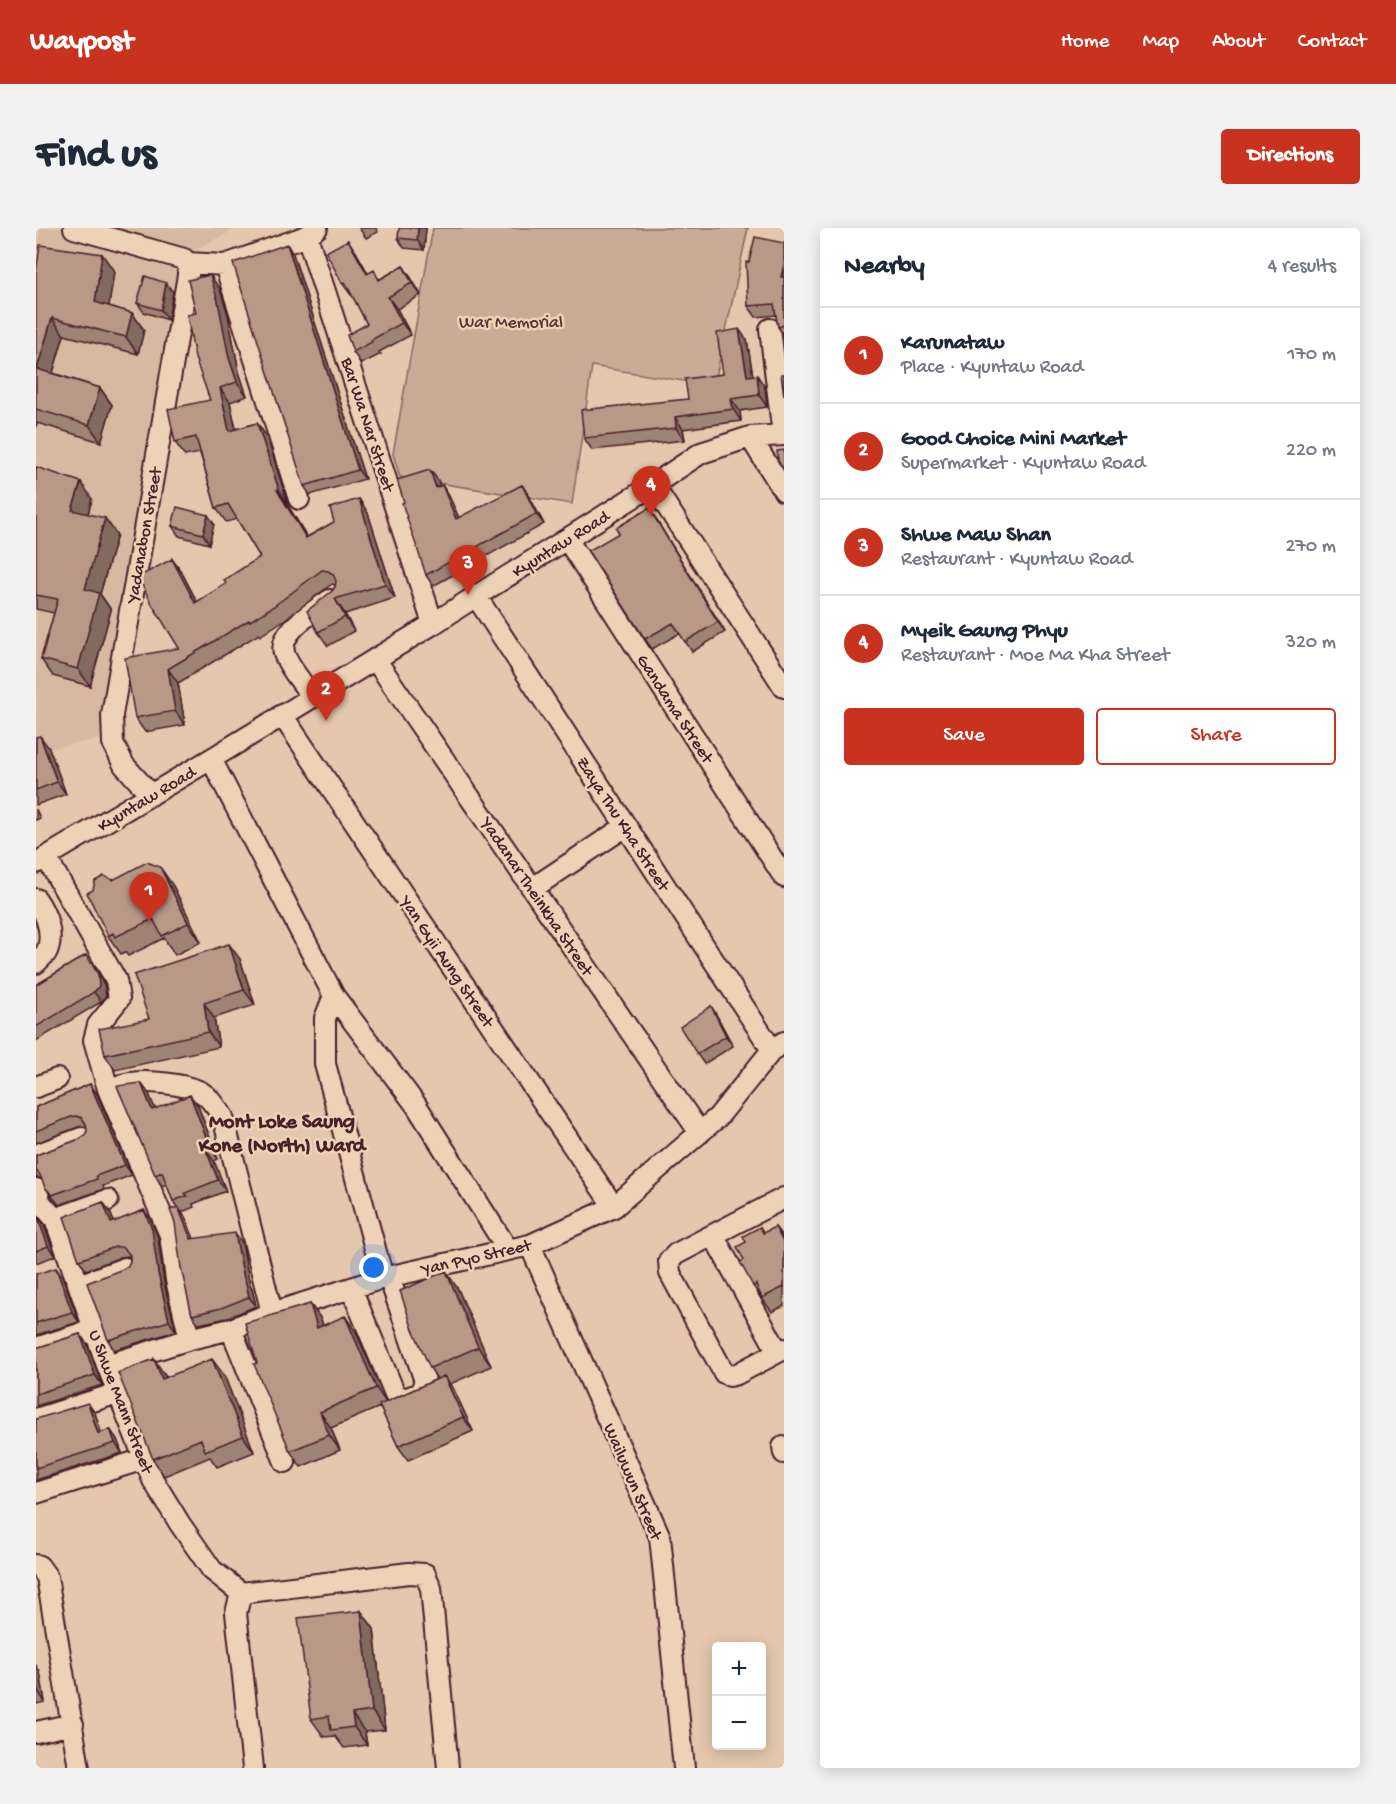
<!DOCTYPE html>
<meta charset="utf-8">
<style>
:root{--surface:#fff;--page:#f2f2f3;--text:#1f2937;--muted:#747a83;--line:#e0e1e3;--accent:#c8321e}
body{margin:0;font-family:"Gochi Hand",sans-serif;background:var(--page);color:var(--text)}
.controls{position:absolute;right:18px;bottom:18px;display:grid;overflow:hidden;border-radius:6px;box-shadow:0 3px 15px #0003}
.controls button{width:54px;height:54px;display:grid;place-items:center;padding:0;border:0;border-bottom:2px solid var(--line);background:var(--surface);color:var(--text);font:30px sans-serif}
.you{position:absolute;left:338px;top:1040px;width:21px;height:21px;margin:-15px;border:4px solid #fff;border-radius:50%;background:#1a73e8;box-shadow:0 0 0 9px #1a73e833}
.badge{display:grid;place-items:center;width:39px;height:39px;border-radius:50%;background:var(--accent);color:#fff;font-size:20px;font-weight:700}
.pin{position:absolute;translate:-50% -50px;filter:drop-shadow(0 2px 3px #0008)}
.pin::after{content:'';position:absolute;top:32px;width:21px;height:18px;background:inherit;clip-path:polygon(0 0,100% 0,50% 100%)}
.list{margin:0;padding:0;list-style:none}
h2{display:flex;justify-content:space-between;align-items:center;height:78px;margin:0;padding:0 24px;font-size:26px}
h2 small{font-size:20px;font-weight:400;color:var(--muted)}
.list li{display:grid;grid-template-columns:39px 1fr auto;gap:18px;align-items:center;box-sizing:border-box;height:96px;padding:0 24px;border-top:2px solid var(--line)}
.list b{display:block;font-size:22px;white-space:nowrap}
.list p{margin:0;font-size:20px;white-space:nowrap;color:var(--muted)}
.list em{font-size:20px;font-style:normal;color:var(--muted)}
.actions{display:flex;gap:12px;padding:18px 24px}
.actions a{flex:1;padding:14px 0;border:2px solid var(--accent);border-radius:6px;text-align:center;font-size:21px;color:var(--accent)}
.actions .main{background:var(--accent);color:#fff}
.map{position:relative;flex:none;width:748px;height:1540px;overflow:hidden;border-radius:6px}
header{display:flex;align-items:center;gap:36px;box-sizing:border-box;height:84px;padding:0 30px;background:var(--accent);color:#fff}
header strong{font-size:28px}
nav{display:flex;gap:33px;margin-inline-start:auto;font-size:21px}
.intro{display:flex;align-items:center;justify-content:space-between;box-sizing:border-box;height:144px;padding:0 36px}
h1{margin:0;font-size:42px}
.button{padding:15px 27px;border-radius:6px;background:var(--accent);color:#fff;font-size:21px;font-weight:700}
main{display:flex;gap:36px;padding:0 36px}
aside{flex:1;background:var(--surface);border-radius:6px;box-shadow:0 3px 15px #0003}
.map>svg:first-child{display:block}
</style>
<header>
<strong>Waypost</strong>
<nav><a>Home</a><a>Map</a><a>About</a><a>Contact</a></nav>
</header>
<div class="intro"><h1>Find us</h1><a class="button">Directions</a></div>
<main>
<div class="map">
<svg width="748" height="1540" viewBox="0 0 748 1540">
<rect width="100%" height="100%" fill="#e4c7ad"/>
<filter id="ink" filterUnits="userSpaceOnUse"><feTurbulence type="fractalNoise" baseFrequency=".0167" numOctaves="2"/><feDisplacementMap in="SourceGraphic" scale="12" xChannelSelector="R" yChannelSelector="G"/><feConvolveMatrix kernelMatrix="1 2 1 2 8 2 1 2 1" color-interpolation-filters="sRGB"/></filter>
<g filter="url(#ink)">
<path fill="#d7b9a2" d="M4,0H201L155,24L64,511L0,523V50L3,40Z"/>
<path fill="#caab97" stroke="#8a6561" stroke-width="1.5" d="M397,0H712L678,158L556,138L536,276L364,249L357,226Z"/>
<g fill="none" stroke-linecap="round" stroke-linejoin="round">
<defs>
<path id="minor" d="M38,0L148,31L152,35L189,37L271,8
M281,0L271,8L397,396
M189,37L263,271
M734,101L747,207
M714,209L748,263
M617,257L748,459
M531,311L748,649
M440,368L736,822
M339,431L664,905
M276,469C268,456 256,444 250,430C237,406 277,384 294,372
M246,487L578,979
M175,531L298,768L380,877L472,1022
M115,567L88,537L77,515L76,487L152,47V35
M10,629L80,752L83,771L62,797L58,812L72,861L134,1007L140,1052L154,1111
M0,635L175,531L397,396L440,368L617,257L665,225L714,209L748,207
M497,660L590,598
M0,671C10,685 19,708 10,725C7,728 3,732 0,735
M298,768L289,790V836L347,1050
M0,859L21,851
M72,861C80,859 87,856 95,855C112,852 149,856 165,864C175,870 180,879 187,889L236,1085
M0,927L46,910
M0,961L5,975L19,991L71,1137L117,1252L144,1296L176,1342L205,1365
M748,970L640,1026L633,1033L634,1045L688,1145L694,1148L701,1146L748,1121
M19,991L72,972
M677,1007L742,1124
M494,1017L624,1309L648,1540
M43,1057L89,1040
M315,1060L359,1166L369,1171L384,1165L389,1153L353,1049
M195,1101L249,1234
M0,1120L59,1101
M71,1137L154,1111L195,1101L236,1085L347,1050L494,1017L578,979L682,889L736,822L748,814
M0,1191L82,1165
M747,1219L748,1225
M0,1265L108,1231
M0,1337L3,1338L11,1349L43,1540
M205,1365L373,1345L389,1346L395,1360L412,1540
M205,1365L200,1385L217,1540
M0,1504L37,1496"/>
</defs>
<use href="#minor" stroke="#4a1f2b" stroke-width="24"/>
<use href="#minor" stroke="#eed2b5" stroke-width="20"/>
</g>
<path fill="#9f8375" stroke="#4a1f2b" stroke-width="1.5" d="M323,0H340L342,4L330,10Z
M390,0L388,22L368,20L362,10Z
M748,15V108L742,99L740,87L720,89L712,78L713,34Z
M320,24L332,45L344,51L367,38L375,50L385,67L361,81L375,107L343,124L345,126L325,136L317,124L331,96L316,67H315L306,55Z
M257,26L329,251L274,267L268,258Z
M78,43L73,78L96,85L108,102L102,126L28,107L17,145L64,160L76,177L65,214L1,195L0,199V45Z
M184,61L192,87L203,144L211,168L194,174L200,201L221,195L231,209L252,276H251L271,309L298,294L323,271L332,285L359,370L309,386L318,403L292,418L282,404L296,363L299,359V357L296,356L248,392L224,408L223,406L142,455L149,497L109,504L99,490L143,420L136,331L146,345L161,374L190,356L224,329L201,291L190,294L180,280L164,225L149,228L139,214L174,172L160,85Z
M137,64L132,92L108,84L101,75Z
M711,112L717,148L729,159L731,179L704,183L705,193L647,201L649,212L556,222L548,210L652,171L687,146Z
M0,239L56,271L52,286L81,307L64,366L75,382L54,458L17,448L5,431L18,385L0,381Z
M402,252L404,258L406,257L413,268L423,290L486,257L493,268L508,296L397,358L390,347Z
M613,280L689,404L656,424L644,405L616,421L609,411L583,305Z
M178,296L173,316L143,308L136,298Z
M0,509L13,520L30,566L0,577Z
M0,581L4,590L0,592Z
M77,652L137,658L165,714L139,727L128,710L92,728L89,724L85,726L72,708Z
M50,727L68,756L70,768L65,774L0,813V757Z
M204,731L219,777L178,790L183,819L79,842L69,827L113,791Z
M675,778L681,788L697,818L668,836L661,826Z
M105,855L113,866L119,881L162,878L182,931L178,933L190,963L157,976L158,979L146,984L149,989L158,1011L206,1014L214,1058L216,1061L220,1078L191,1090L163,1096L156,1087L141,979L137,973L131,956L126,958L119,947Z
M54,856L61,866L96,947L67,958L68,961L23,977L9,959L6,951L0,949V927L44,911L49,907L51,903V899L47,898L42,899L0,915V879Z
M67,974L74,984L78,994L115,992L122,1010L128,1055L140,1103L78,1122L72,1112L87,1041L92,1038L94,1033V1029L92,1028L85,1029L50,1042L43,1032Z
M0,985L8,997L19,1028L0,1035Z
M724,999L728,1005L739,999L748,1011V1078L736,1084L717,1058L708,1032L710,1014Z
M0,1046L27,1050L43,1094L0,1107Z
M422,1061L455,1138L414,1156L418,1162L437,1203L372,1232L362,1218L344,1179L295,1200L304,1222L265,1239L254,1223L221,1135L274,1076L285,1091L287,1098L320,1104L350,1174L401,1151L394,1140Z
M44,1106L51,1116L66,1157L0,1178V1120Z
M118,1131L130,1149L188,1147L218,1224L181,1239L174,1229L128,1248L117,1231Z
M59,1185L65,1205L81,1211L86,1225L0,1252V1191Z
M325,1383L338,1401L349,1502L329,1504L331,1517L308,1520L299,1508L288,1509L275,1491Z
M0,1438L4,1444L9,1474L0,1476Z"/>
<path fill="#826a5f" stroke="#4a1f2b" stroke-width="1.5" d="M382,0H390L388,22L381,12Z
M312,12L320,24L339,58L331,46Z
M251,16L257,26L329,251L322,242Z
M66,26L78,43L71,91L59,74Z
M748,36V54L745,49Z
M367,38L375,50L385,67L376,55Z
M174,47L184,61L192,87L203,144L211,168L201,154L193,130Z
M130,55L137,64L132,92L125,82Z
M352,69L361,81L375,107L366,95Z
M96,85L108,102L102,126L90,109Z
M16,90L28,107L13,158L1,141Z
M703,101L711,112L719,160L711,148Z
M721,147L729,159L731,179L723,167Z
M64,160L76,177L65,214L53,197Z
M184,160L194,174L203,217L193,203Z
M695,171L704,183L705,193L697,181Z
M639,189L647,201L649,212L640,200Z
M221,195L231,209L252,276L243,262Z
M394,242L402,252L407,271L400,260Z
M45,254L56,271L48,299L36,282Z
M406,257L413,268L428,301L420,291Z
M486,257L493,268L508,296L500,286Z
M241,262L251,276L280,324L270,310Z
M323,271L332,285L359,370L349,356Z
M613,280L619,290L689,404L682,394Z
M172,287L178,296L173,316L167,306Z
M69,290L81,307L64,366L75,382L54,458L42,441L49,361Z
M136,331L146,345L169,389L159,375Z
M299,371L309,386L318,403L309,389Z
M132,441L142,455L149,497L139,483Z
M4,508L13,520L30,566L21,554Z
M124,639L137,658L165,714L152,695Z
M193,716L204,731L219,777L208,762Z
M50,727L68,756L70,768L65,774L58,764Z
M168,775L178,790L183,819L172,804Z
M675,778L681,788L697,818L690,808Z
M105,855L113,866L124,893L116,882Z
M54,856L61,866L96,947L89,937Z
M154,867L162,878L182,931L174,920Z
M170,922L178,933L190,963L182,952Z
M67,974L74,984L82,1004L75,995Z
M142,979L149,989L162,1021L155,1011Z
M108,982L115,992L122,1010L128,1055L140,1103L133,1093Z
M1,987L8,997L19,1028L12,1018Z
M739,999L748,1011V1016Z
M199,1005L206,1014L214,1058L216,1061L220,1078L213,1069L208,1051Z
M20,1040L27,1050L43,1094L36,1084Z
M410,1043L422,1061L455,1138L442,1119Z
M274,1076L285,1091L292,1116L281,1100Z
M309,1088L320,1104L351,1176L340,1160Z
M44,1106L51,1116L66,1157L59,1147Z
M118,1131L129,1148L137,1167L126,1151Z
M176,1131L188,1147L218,1224L207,1208Z
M408,1148L418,1162L437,1203L427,1189Z
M52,1175L59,1185L69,1216L62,1206Z
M284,1184L295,1200L304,1222L293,1207Z
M74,1201L81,1211L86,1225L79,1215Z
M325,1383L338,1401L349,1502L336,1483Z
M0,1438L4,1444L9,1474L2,1463L0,1454Z
M316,1486L329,1504L331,1517L318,1499Z"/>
<path fill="#b99888" stroke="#4a1f2b" stroke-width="1.5" d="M363,0H382L381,12L362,10Z
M719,9L748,15V36L745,49H748V97L742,99L738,76L712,78L710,34H713Z
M312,12L331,46L338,42L343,52L367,38L376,55L352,69L366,95L335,112L336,114L317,124L311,107L331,96L309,54L306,55L290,24Z
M251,16L322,242L268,258L197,35Z
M4,17L66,26L59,74L96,85L90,109L16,90L1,141L64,160L53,197L0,181V45Z
M174,47L182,73L193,130L201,154L184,160L193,203L221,195L243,262H241L270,310L298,294L294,280L323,271L349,356L299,371L309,389L282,404L271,383L296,363L299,359L300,353L297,346L292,343L286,342L238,378L214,393L213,392L132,441L139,483L99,490L89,430L143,420L117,378L102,349L136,331L159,375L190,356L188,352L224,329L192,276L180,280L160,209L139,214L132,181L174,172L159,130L151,87L160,85L152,52Z
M109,48L130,55L125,82L101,75Z
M703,101L711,148L721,147L723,167L695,171L697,181L639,189L640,200L548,210L545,182L652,171L649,151L687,146L681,105Z
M745,146H748V168Z
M748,222V242L742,233L741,223Z
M0,239L45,254L36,282L69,290L49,361L63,365L42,441L5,431L22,371L0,367Z
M394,242L400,260L406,257L420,291L486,257L500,286L390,347L366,275L368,274L361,252Z
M141,279L172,287L167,306L136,298Z
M613,280L682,394L649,414L637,395L609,411L552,323L583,305L580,300Z
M4,508L21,554L0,562V509Z
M111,634L124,639L152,695L126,708L117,691L79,709L77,705L72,708L51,665L57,662L59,653L68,648L77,652Z
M193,716L208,762L168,775L172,804L69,827L63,801L113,791L98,747Z
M50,727L62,746L63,758L58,764L0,799V757Z
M675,778L690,808L661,826L644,799Z
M105,855L116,882L154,867L174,920L170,922L182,952L149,965L151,968L137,973L126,944L119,947L81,858Z
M54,856L89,937L60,948L61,951L16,967L9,959L4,947L0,941V927L44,911L49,907L51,903L50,896L46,890L40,888L35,889L0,903V879Z
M67,974L75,995L108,982L116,1001L122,1045L133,1093L72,1112L51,1055L87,1041L92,1038L94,1033V1027L89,1021L85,1019H79L43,1032L28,989Z
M142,979L155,1011L199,1005L208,1051H209L213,1069L185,1080L156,1087L145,1040L139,995L134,982Z
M0,985L12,1018L0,1023Z
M724,999L727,1005L739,999L748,1016V1059L726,1070L720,1056L717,1058L704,1034L708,1032L701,1019L710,1014L707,1008Z
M20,1040L36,1084L0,1095V1046Z
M410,1043L442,1119L394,1140L376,1099L364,1063Z
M274,1076L281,1100L309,1088L340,1160L284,1184L293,1207L254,1223L218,1136L221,1135L209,1095Z
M44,1106L59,1147L0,1166V1120Z
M118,1131L126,1151L176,1131L207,1208L169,1223L165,1211L117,1231L82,1145Z
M408,1148L427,1189L362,1218L343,1177Z
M52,1175L62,1206L74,1201L79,1215L0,1240V1191Z
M325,1383L336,1483L316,1486L318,1499L295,1502L293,1488L275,1491L262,1390Z"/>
</g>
<g text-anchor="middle" stroke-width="5" stroke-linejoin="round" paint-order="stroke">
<g font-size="18" fill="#5d343b" stroke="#eed2b5">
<text x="475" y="99">War Memorial</text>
</g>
<g font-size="18" fill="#4a1f2b" stroke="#eed2b5">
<text transform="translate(333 196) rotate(72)" y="6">Bar Wa Nar Street</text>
<text transform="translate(107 307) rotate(-80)" y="6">Yadanabon Street</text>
<text transform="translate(524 315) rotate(-32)" y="6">Kyuntaw Road</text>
<text transform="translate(640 480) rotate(57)" y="6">Gandama Street</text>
<text transform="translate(110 570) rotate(-31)" y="6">Kyuntaw Road</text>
<text transform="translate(588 595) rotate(57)" y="6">Zaya Thu Kha Street</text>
<text transform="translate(502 668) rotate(56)" y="6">Yadanar Theinkha Street</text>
<text transform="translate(412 733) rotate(56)" y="6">Yan Gyii Aung Street</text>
<text transform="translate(440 1028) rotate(-13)" y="6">Yan Pyo Street</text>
<text transform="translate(86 1173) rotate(69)" y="6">U Shwe Mann Street</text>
<text transform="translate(598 1253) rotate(67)" y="6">Wailuwun Street</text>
</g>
<g font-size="21" font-weight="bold" fill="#4a1f2b" stroke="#eed2b5">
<text x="246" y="899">Mont Loke Saung<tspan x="246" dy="24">Kone (North) Ward</tspan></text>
</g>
</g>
</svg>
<div class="controls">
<button>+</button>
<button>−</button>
</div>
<div class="you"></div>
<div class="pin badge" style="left:113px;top:694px">1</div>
<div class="pin badge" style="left:290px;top:493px">2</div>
<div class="pin badge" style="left:432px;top:367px">3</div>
<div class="pin badge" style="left:615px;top:288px">4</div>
</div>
<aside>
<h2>Nearby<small>4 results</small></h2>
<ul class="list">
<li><span class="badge">1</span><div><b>Karunataw</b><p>Place · Kyuntaw Road</p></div><em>170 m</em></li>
<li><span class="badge">2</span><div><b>Good Choice Mini Market</b><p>Supermarket · Kyuntaw Road</p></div><em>220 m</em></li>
<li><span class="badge">3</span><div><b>Shwe Maw Shan</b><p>Restaurant · Kyuntaw Road</p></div><em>270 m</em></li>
<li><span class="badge">4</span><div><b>Myeik Gaung Phyu</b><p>Restaurant · Moe Ma Kha Street</p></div><em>320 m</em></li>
</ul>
<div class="actions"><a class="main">Save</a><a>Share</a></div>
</aside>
</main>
